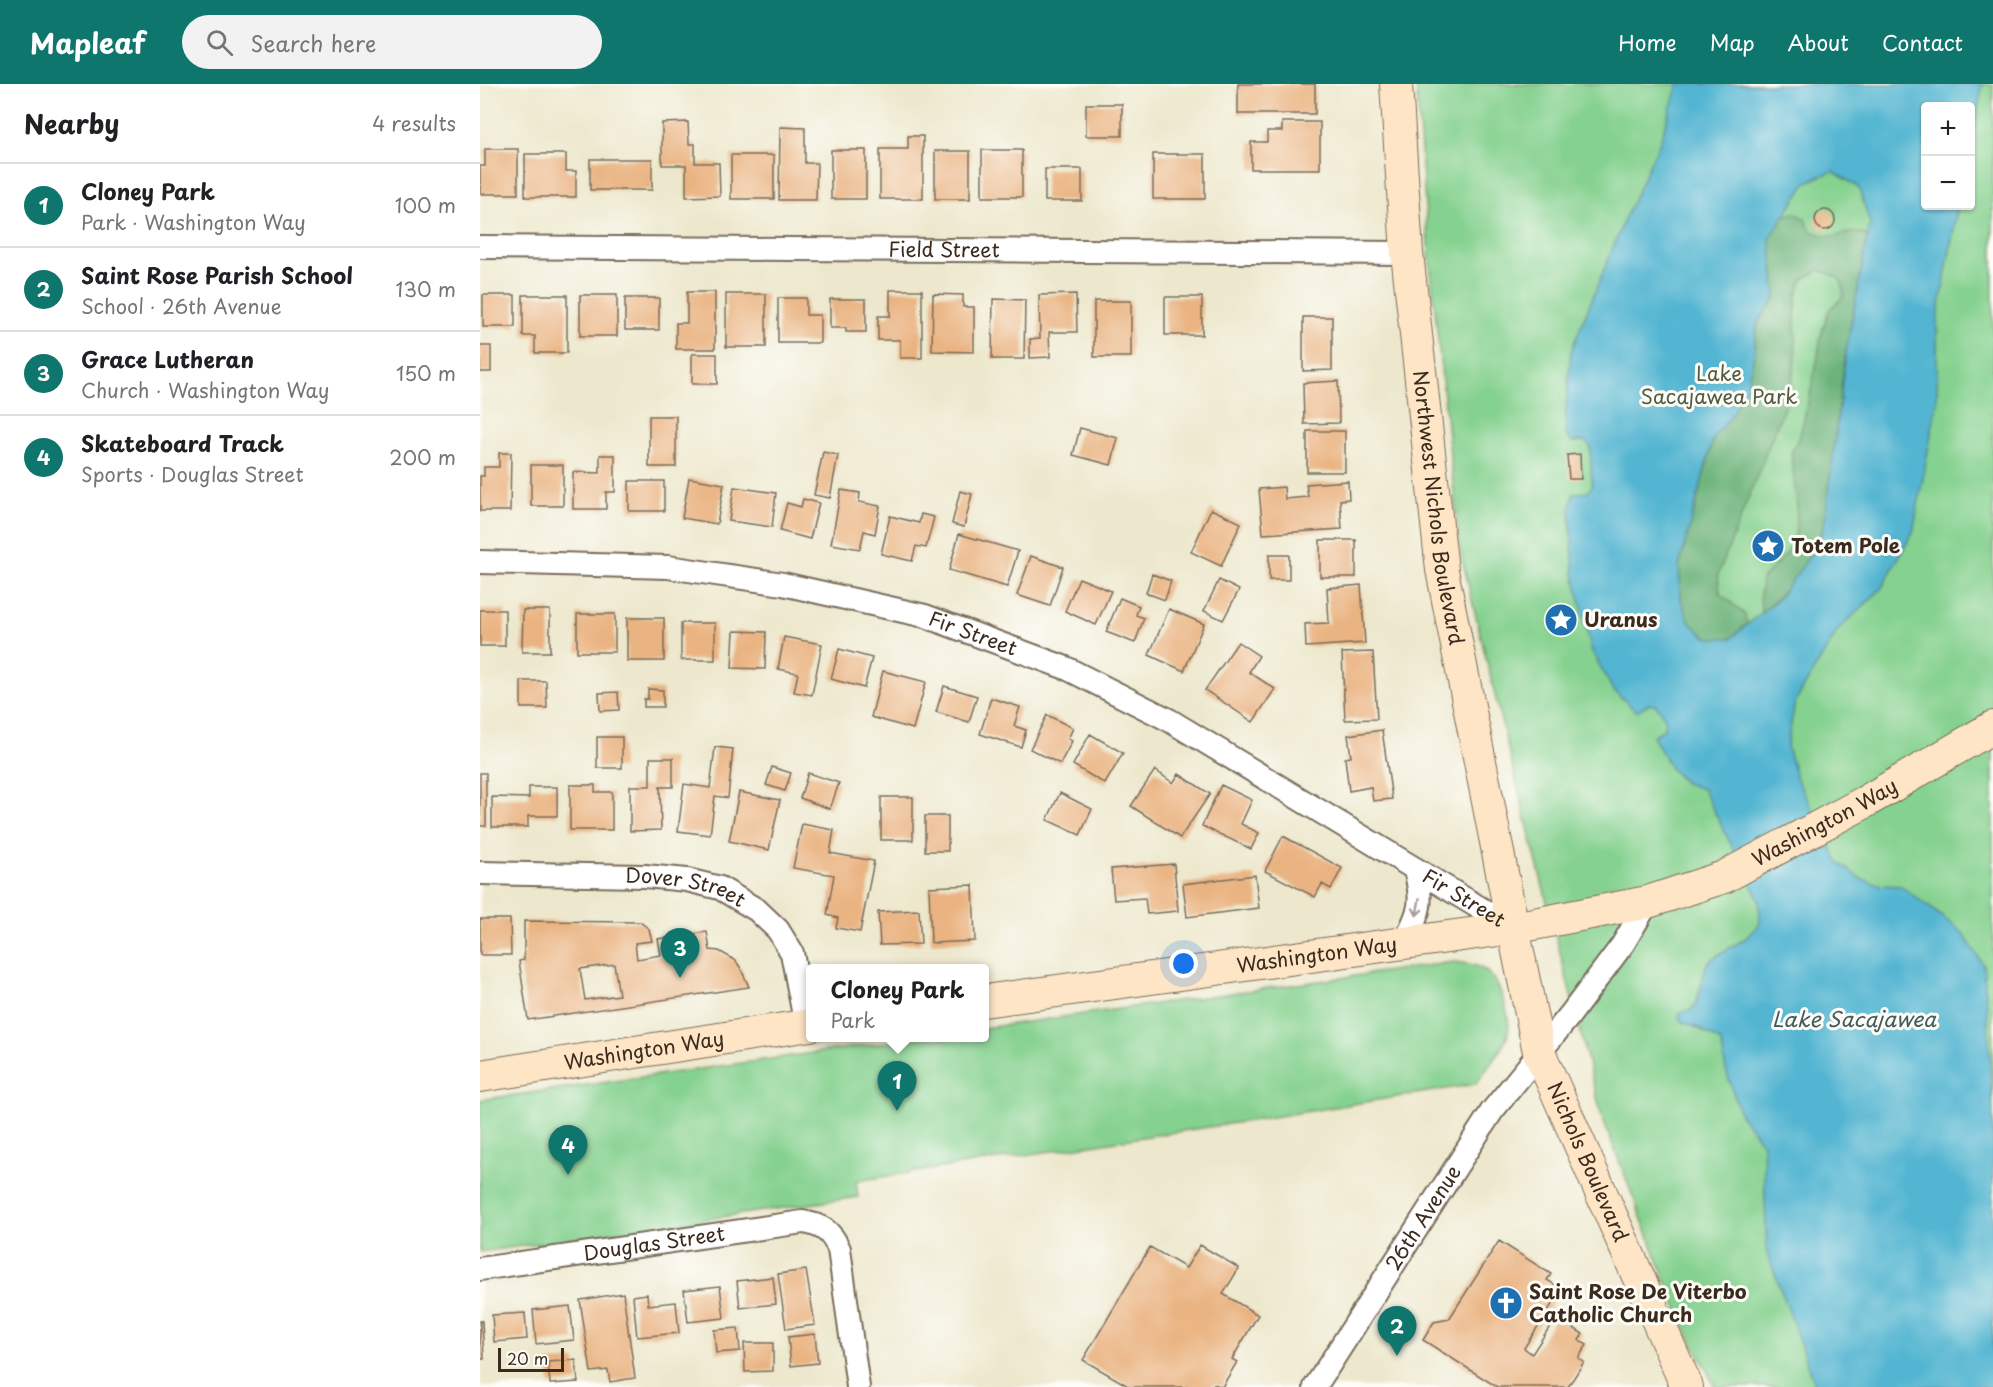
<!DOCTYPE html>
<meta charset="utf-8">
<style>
:root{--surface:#fff;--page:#f2f2f2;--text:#202124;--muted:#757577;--line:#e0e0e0;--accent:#0f766e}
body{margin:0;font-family:"Playpen Sans",sans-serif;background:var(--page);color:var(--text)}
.controls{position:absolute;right:18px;top:18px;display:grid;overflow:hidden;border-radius:6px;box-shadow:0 2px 4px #0004}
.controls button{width:54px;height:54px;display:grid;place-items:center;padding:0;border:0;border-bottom:2px solid var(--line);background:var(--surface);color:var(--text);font:30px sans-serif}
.scale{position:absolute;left:18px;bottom:15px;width:66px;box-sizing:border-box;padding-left:6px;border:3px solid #3b2a1e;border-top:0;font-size:16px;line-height:21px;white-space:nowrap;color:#3b2a1e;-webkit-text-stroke:4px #fdfcf7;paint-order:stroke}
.you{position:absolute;left:704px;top:880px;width:21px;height:21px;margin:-15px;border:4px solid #fff;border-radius:50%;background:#1a73e8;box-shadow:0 0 0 9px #1a73e833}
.badge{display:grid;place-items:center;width:39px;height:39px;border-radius:50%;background:var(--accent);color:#fff;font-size:20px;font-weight:700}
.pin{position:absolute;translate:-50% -50px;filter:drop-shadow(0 2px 3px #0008)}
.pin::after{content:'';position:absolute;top:32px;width:21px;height:18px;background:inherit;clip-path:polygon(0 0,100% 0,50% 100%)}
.popup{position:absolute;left:326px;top:880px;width:183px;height:78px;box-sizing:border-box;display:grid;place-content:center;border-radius:6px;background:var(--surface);filter:drop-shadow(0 2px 4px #0005);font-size:20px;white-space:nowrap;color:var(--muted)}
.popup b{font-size:22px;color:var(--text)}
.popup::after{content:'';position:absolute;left:50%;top:100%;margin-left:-12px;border:12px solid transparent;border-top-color:var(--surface)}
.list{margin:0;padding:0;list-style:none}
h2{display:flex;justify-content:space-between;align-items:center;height:78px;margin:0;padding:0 24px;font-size:26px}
h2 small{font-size:20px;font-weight:400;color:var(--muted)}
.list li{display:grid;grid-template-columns:39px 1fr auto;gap:18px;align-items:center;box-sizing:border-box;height:84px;padding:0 24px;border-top:2px solid var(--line)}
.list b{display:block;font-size:22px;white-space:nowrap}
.list p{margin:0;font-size:20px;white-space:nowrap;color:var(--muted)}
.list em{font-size:20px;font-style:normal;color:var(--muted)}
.icon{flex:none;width:33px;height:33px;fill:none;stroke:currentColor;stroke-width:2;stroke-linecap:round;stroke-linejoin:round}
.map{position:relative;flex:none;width:1513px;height:1303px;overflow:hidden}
header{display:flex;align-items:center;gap:36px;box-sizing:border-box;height:84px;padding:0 30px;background:var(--accent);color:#fff}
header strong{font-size:28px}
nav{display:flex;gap:33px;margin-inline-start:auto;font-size:21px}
.search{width:420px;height:54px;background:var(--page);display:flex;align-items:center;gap:15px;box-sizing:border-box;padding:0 21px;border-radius:33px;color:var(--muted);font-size:22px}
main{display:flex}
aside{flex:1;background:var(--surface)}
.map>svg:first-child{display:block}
</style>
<header>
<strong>Mapleaf</strong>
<div class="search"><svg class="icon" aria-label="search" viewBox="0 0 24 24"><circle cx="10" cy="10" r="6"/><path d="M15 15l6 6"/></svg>Search here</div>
<nav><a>Home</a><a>Map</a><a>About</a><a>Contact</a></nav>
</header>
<main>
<aside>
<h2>Nearby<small>4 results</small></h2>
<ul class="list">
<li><span class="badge">1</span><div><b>Cloney Park</b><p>Park · Washington Way</p></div><em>100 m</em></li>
<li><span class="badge">2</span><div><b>Saint Rose Parish School</b><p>School · 26th Avenue</p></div><em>130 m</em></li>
<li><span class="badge">3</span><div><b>Grace Lutheran</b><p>Church · Washington Way</p></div><em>150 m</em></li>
<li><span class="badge">4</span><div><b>Skateboard Track</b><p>Sports · Douglas Street</p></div><em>200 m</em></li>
</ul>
</aside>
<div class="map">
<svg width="1513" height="1303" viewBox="0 0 1513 1303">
<rect width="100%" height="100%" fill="#fdfcf7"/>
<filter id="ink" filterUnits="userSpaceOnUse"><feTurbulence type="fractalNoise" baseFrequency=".0167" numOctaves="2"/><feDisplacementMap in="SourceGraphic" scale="12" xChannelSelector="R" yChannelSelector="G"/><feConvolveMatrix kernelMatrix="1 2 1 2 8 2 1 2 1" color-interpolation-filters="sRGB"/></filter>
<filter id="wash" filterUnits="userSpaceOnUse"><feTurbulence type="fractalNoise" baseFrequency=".008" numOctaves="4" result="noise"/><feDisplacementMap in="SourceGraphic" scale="24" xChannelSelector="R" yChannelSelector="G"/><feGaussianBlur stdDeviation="1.35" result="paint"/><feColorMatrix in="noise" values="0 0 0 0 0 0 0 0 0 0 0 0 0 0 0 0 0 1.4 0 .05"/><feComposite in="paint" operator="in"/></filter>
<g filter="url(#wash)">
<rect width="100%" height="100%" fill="#ede8cd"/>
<path fill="#85d18f" stroke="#607e56" stroke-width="1.5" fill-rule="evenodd" d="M936,0H1513V1303H1235L1200,1233L1122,1033L1034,689L980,467L948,160ZM1446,22H1490V122H1446Z
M973,878C983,879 995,880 1004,886C1020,896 1033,935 1027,953C1024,963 1004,989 996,1000L768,1037L376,1097L378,1113L0,1168V1016L439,954H504V944Z"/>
<path fill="#6cb37a" stroke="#546e4c" stroke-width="1.5" d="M1315,129L1325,135L1331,147C1339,150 1346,153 1355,152C1366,150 1378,145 1388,153L1366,267L1344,443C1331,476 1308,507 1281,529L1280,511L1282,495L1307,469L1315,452L1317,423L1311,369L1320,351L1330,310L1337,278L1341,251L1349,226L1363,213C1364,192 1357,193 1340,186L1323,195L1317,212L1315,234L1316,271L1310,308L1238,491L1240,509L1265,531L1267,540L1251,554H1228L1210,539L1201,516L1199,482L1234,352L1249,335L1274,270L1277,238L1296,213L1290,153L1304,132Z"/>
<path fill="#52b5d1" stroke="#467078" stroke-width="1.5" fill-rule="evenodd" d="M1198,0H1503L1491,57L1490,22H1446V122H1478L1457,237V318L1433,448L1401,505L1358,546L1315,618L1307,662L1316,693L1359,779L1381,795L1401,801L1421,802L1482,848L1503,880L1507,921L1513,1029V1303H1335L1309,1227L1287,1169L1283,1060L1260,1030L1246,986L1241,958L1218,944L1202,938L1199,933L1200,929L1211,926L1216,921L1226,882L1230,876L1266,854L1280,839L1279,816L1223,705L1205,699L1191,685L1173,652L1184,645L1185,634L1176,621L1169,620L1156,627L1133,606L1111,565L1094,490L1090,426L1094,409L1108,408L1112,402L1110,362L1105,357L1092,358L1086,351V325L1091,267L1144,136L1180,58ZM1353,87L1379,104L1390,140L1366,267L1344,443L1336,464L1298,515L1251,554H1228L1210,539L1201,516L1199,482L1234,352L1249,335L1267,302L1274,270L1277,239L1296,213L1290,153L1327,98Z"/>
<g id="blocks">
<path fill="#eab482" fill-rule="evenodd" d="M758,0H835V30H758Z
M606,20H642V52H606Z
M208,38L209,60H215V79H239L240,112L206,113V81H182V39Z
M802,38H840V85H771V58H787V47H802Z
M300,43L325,44V79H337L336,116H299Z
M428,52H443V115H400V65H428Z
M5,65H38V110H0V82H5Z
M351,66H386V115H351Z
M502,66H542V113H502Z
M455,67H490V115H455Z
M45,70H86V87H96V113H45Z
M673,70H725V115H673Z
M251,71H294V115H251Z
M110,75H172V106H110Z
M565,85H602V117H565Z
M1335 136a10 10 0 1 1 20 0a10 10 0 1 1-20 0Z
M410,206H442V274H420V256H398V232H410Z
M207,208H235V265H196V239H207Z
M246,210H286V263H246Z
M453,210L483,211V223H494V268L452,267Z
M596,210L597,248H569L570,273L550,274V255L560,254L559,211Z
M3,211H35V243H3Z
M43,211H87V269H55V252H43Z
M100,211H137V252H100Z
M685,213H722V251H685Z
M145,214H179V246H145Z
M298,214H326V231H340V259H298Z
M350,215H386V248H366V244H350Z
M513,215L545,216L544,275H512Z
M614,217H651V273H614Z
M823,233H852V286L823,287Z
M0,262H11V288H0Z
M212,270H237V300H212Z
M858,297L859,339L824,340L823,299Z
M169,332H196V383H169Z
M600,344L638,354L631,381L593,371Z
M827,347H865V388H827Z
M343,368L358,371L350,414L334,411Z
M19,369H31L30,427H0V392H4V383H19Z
M1100,370L1101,395H1089L1087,371Z
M120,371H135V408H126V425H93V388L120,389Z
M51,381H83V422H51Z
M209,394L244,400L237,440L202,434Z
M149,397H184V427H149Z
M868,397L869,415L860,416L862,445L783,450L779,405L804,403L805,415L828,413L826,400Z
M254,403L296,409L292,443L249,437Z
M361,406L380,409L379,418L400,422L395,450L384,447L380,465L351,460Z
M480,407L492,410L484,443L472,440Z
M323,415L339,419L330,455L300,447L307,419L321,423Z
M731,425L761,439L741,482L711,468Z
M441,430L454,433L446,464L436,462L432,477L401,470L410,432L439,439Z
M479,450L538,467L527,503L469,486Z
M840,456H876V493H840Z
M789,471H809V496H789Z
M551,472L583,483L570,522L537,511Z
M672,490L691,497L685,516L666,509Z
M599,494L631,507L616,541L585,527Z
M739,496L759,506L743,536L724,527Z
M881,501L885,559L826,563L825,540L849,539L847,504Z
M640,514L659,522L656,531L664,534L655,559L626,548Z
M689,525L724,540L704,587L669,571Z
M0,526H25V562H0Z
M43,526H70V568H42Z
M97,530H135V568H97Z
M147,534H184V577H147Z
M201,539H235V576H201Z
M254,547L286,548L285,585L252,584Z
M304,553L342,560L332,611L314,608L318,589L298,585Z
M758,558L779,572L769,588L795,605L773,638L725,606Z
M359,565L392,574L384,604L351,595Z
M893,568L897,635L865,636L862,569Z
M403,587L446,598L433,645L391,633Z
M41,597H66L67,624H41Z
M464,602L497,612L489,638L456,628Z
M168,605L183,606V623H164V615H168Z
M138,608L139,626L120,627L119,609Z
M511,614L540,623L534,642L546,646L541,663L500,650Z
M567,631L593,644L588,655L592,657L580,680L550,665Z
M902,646L912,715L893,717L891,703L869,707L865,674L871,673L868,651Z
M610,650L643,669L625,700L593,681Z
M117,653H142V684H117Z
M235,663L253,665L248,714L235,712L230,751L198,747L204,700L230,704Z
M170,674H193V703H180L181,746L150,747V702H170Z
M292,683L311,689L305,707L286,701Z
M675,686L693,699L699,690L730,710L700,754L651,722Z
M0,689H6V742H0Z
M328,689L359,699L350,725L320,714Z
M90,701H115V708H132V746H90Z
M741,701L772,716L761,740L779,749L771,765L722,742Z
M49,703H77V732H48V743H12V713L49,714Z
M259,708L300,716L289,766L249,757Z
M580,709L612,725L600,751L567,736Z
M401,713H433V756H401Z
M445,732H468V767H445Z
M322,740L354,746L350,769L394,777L380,848L356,844L358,834L347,831L354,791L313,784Z
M803,752L862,784L851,805L842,800L835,813L785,787Z
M694,780L698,827L667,830L665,814L634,816L631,785Z
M775,791L779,824L707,833L703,800Z
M493,801L495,857L451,859L449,803Z
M439,826L441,860L400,861L398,828Z
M0,835H30L31,871H0Z
M44,837L160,838L169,845L172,857L155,859L157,875L181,871L178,855L227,848L230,866L239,867L255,876L260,883L269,903L48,936L39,877L44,876ZM134,880L139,911L105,916L100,885Z
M1019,1157L1071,1190L1067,1196L1082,1205L1044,1264L1052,1270L1076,1233L1103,1250L1099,1256L1107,1261L1098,1274L1104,1278L1088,1303H1017L943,1256L954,1238L969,1235Z
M720,1161L759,1184L743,1210L778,1231L752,1275L757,1278L742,1303L734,1300L732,1303H650L603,1276L670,1163L706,1184Z
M326,1186L335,1241L306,1245L298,1190Z
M293,1193L296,1220L260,1224L257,1197Z
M240,1202L244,1234L208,1238L204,1206Z
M143,1209L155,1294L130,1298L128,1286L111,1288L100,1216Z
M167,1210L168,1221L196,1218L199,1249L157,1253L153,1212Z
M90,1222L94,1256L56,1260L53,1226Z
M45,1229L47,1255L14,1258L12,1231Z
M0,1237H2L4,1275H0Z
M258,1244L260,1267L236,1269L234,1246Z
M335,1250L338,1279L311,1282L308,1253Z
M264,1259H293V1287L265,1288Z
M96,1276L98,1298L70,1300L68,1278Z"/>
</g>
</g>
<g filter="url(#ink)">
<use href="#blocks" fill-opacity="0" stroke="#796c5b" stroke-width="1.5"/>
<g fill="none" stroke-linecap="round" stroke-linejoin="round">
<defs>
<g id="street">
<path id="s1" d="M0,163L927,169"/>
<path id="s2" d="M0,478L188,483L303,500L445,532L586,584L689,636L1033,844"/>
<path id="s3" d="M0,789L165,792L207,796L240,804L277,826L298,846L312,869L326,942"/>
<path d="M924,859C940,826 944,821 935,785"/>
<path id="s4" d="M0,1185L323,1138C342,1141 351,1147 359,1165L378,1303"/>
<path id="s5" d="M835,1303L1012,1027L1090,931L1143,860L1168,818"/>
</g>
<g id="secondary">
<path id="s6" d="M916,0L927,169L962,486L1033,844L1059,968L1207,1303"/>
<path id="s7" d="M504,917L1033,844L1168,818L1244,793L1385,718L1513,643"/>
<path id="s8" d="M0,992L330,941"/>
</g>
</defs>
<use href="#street" stroke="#796c5b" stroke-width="26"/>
<use href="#secondary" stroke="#796c5b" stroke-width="34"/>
<use href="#street" stroke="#fff" stroke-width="22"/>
<use href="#secondary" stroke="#fde5c5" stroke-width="32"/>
</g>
<defs><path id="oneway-shaft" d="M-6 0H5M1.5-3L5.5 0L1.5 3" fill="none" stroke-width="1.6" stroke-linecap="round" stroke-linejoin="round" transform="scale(1.5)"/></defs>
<use stroke="#a79f9a" href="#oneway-shaft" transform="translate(938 823) rotate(100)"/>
</g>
<defs>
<symbol id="sight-disc" viewBox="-11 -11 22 22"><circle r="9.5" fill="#1f6fb2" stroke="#fdfcf7"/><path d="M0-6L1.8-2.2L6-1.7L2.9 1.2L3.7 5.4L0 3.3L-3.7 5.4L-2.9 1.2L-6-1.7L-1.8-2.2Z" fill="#fff"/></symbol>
<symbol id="church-disc" viewBox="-11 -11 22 22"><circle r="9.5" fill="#1f6fb2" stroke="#fdfcf7"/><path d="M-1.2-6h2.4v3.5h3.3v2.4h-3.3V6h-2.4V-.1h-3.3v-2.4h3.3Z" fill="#fff"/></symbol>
</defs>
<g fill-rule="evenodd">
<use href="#sight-disc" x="1269" y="443" width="38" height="38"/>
<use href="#sight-disc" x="1062" y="517" width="38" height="38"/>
<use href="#church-disc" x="1007" y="1200" width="38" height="38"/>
</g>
<g text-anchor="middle" stroke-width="6" stroke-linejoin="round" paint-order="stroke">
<g font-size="20" fill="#3b2a1e" stroke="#fdfcf7">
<text dy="7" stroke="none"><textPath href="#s1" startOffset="464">Field Street</textPath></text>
<text dy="7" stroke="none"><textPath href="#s6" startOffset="426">Northwest Nichols Boulevard</textPath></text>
<text dy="7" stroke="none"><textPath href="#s2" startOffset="501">Fir Street</textPath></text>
<text dy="7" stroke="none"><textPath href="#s7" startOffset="866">Washington Way</textPath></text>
<text dy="7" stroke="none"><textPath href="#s3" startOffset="207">Dover Street</textPath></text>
<text dy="7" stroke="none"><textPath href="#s2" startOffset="1060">Fir Street</textPath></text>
<text dy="7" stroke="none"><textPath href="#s7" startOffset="336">Washington Way</textPath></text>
<text dy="7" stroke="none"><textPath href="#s8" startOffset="166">Washington Way</textPath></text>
<text dy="7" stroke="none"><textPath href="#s6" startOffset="1100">Nichols Boulevard</textPath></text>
<text dy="7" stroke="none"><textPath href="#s5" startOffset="201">26th Avenue</textPath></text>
<text dy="7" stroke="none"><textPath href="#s4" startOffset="176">Douglas Street</textPath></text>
</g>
<g font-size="20" fill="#515c40" stroke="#fdfcf7">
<text x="1239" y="297">Lake<tspan x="1239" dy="23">Sacajawea Park</tspan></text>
</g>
<g font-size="20" font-weight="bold" fill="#3b2a1e" stroke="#fdfcf7" text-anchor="start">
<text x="1311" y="469">Totem Pole</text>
<text x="1104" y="543">Uranus</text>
<text x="1049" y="1215">Saint Rose De Viterbo<tspan x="1049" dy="23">Catholic Church</tspan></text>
</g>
<g font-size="21" font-style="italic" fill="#435b5d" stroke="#fdfcf7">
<text x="1374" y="943">Lake Sacajawea</text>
</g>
</g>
</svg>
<div class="controls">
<button>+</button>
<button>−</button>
</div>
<div class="scale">20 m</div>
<div class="you"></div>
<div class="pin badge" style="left:417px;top:1027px">1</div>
<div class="popup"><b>Cloney Park</b>Park</div>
<div class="pin badge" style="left:917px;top:1272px">2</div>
<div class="pin badge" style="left:200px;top:894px">3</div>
<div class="pin badge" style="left:88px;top:1091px">4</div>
</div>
</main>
